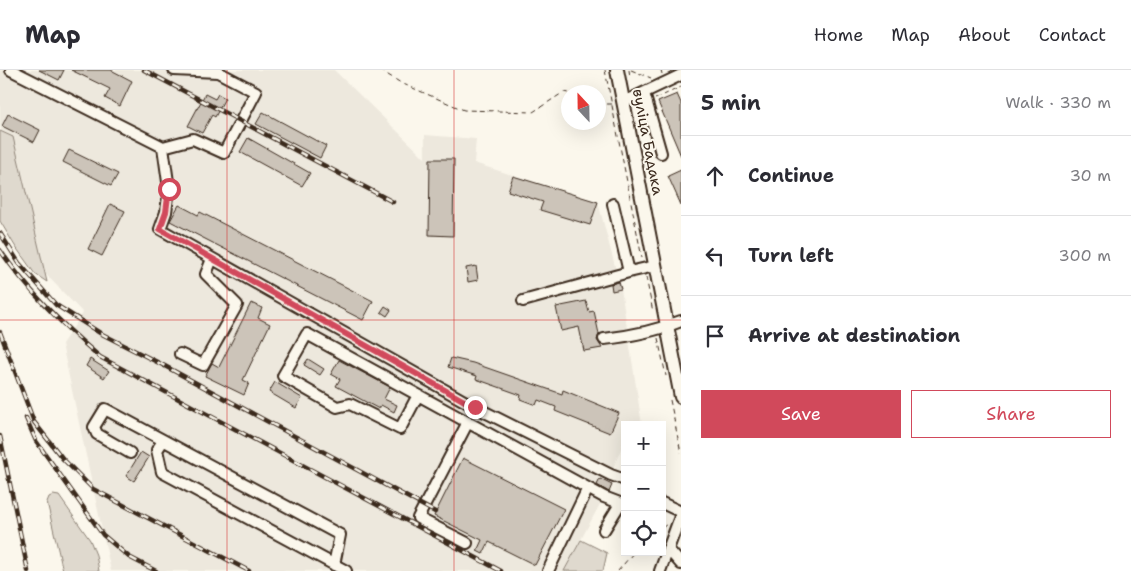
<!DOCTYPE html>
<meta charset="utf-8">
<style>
:root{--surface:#fff;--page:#f2f2f3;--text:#2b2b33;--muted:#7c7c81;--line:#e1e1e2;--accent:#d1495b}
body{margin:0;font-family:"Shantell Sans",sans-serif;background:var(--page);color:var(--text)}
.controls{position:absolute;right:15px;bottom:15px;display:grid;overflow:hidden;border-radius:0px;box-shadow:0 5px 20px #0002}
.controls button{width:45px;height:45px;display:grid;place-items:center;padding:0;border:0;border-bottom:1px solid var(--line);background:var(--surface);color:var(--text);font:25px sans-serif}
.compass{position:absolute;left:561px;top:15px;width:45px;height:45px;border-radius:50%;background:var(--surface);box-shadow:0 5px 20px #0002;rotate:338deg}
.stop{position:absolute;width:15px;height:15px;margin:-11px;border:4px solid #d1495b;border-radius:50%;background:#fff}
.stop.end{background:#d1495b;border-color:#fff;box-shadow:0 1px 5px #0008}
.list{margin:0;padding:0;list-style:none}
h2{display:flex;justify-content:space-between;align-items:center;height:65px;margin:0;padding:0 20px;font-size:21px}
h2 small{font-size:16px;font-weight:400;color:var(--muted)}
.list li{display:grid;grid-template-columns:32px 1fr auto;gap:15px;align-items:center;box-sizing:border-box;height:80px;padding:0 20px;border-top:1px solid var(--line)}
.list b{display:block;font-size:19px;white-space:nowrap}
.list em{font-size:16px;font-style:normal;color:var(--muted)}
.actions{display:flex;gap:10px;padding:15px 20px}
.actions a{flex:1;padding:11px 0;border:1px solid var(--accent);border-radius:0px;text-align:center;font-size:18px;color:var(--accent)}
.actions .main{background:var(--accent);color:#fff}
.icon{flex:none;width:28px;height:28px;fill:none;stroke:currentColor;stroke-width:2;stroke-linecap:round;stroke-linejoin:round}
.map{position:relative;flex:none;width:681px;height:501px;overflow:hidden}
header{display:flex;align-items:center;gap:30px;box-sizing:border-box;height:70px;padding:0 25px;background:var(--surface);border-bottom:1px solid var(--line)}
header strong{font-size:24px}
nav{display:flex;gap:28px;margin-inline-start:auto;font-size:18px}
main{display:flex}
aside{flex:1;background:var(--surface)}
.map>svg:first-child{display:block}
</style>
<header>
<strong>Map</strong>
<nav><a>Home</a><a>Map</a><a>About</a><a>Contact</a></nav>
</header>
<main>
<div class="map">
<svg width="681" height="501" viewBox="0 0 681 501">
<rect width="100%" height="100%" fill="#fbf7ec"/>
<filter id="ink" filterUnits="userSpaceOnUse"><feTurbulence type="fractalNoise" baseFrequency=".02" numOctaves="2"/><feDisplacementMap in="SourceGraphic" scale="10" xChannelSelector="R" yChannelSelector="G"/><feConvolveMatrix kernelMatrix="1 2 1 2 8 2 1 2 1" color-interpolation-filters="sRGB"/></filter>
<g filter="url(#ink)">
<path fill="#ede8dd" d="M0,0H334L425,88V65L476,69L474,93L598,132L621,219L642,355H625V369L607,413L612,415L608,424L606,423L564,501H111L62,274L83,243L37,195L0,56Z"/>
<path fill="#dfd9ce" stroke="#8d8276" d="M0,61L13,67L47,212L35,204L15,176L0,151Z
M53,425L59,426L90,470L96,485L99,501H63L47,432L49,427Z
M581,470L607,483L603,501H564Z"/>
<path fill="#ccc4b9" stroke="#3b2a1e" d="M39,0H64L59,10Z
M71,0H111L132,11L120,36L105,28L110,19Z
M205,24L215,29L218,24L225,28L215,47L212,45L202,63L188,56Z
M677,24L681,33V86L658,32Z
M263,42L326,76L320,88L256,54Z
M8,44L40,60L34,72L2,56Z
M248,68L310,103L302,116L240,82Z
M69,80L118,104L111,116L63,92Z
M430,89H454L453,166L429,165Z
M681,100V135L668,106Z
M513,106L598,132L590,155L540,140L543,132L508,121Z
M110,134L125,141L102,186L88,179Z
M179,135L198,145L200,142L373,231L363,250L170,151Z
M476,196L478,210L468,212L466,198Z
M619,212L621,219L612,221L611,214Z
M586,231L589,242L594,241L599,264L597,270L602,278L584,281L579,257L561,261L556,237Z
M251,233L262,238L258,248L270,254L243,310L249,313L244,325L205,306L212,293L219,297Z
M385,236L391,240L387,246L381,242Z
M451,288L473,293L562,324L563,320L619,343L610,363L555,341L556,337L538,330L536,335L520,329L521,325L476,309L477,306L448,297Z
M90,289L109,301L104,308L86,296Z
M308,289L324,299L320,305L304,295Z
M339,290L390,317L384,329L397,335L394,342L381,335L379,339L336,316L340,309L331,304Z
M275,312L302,328L296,338L269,322Z
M141,382L149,387L134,411L126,406Z
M463,388L564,439L535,495L489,472L483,484L477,481L482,470L434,446Z
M600,409L612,415L609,422L597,415Z"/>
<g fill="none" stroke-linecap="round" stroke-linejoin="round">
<defs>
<path id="minor" d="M11,0L163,77L169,119L166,142L160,159L475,337L611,405L625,410
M644,23L661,83
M624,32L681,5
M163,77L193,69L224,83L256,22L218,2L174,0
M613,134L629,202L655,196
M523,231L629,202
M604,269C631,266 656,261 681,251
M180,284L203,295L237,235L206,204L212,189
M418,325L400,359L350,334L337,337L283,306L307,264L604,427L625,435
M163,371L157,380L162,402L346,501
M130,383L97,364L94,357L105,339L340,465L334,495
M662,433L681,442
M604,460L620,434
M467,473L418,448L468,352
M668,479L681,494
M548,501L588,418
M660,501L681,444"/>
<path id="major" d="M617,0L681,327"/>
</defs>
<use href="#minor" stroke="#3b2a1e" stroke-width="14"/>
<use href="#major" stroke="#3b2a1e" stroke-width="16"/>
<path stroke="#3b2a1e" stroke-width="1" stroke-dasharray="5 4" stroke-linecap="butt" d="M380,0L401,13L464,40L533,42L564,22L568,23
M605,0L642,188
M629,0L630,7
M631,0L651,8
M661,0L662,4
M655,29L681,17
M598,34H613
M646,207L653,242
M658,268L666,306
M670,330L681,383
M662,458L667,454
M618,501L634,482"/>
<use href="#minor" stroke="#fbf7ec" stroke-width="10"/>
<use href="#major" stroke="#fbf7ec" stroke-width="12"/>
<defs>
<path id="rail" d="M144,0L393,132
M0,163L19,193L56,235L100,263L161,294L435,442
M0,180C28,221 62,255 100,287L501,501
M0,262L34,352L63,389L93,419L249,501
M26,348L36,371L103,465L129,487L156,501
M0,366L28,501"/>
</defs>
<use href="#rail" stroke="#3b2a1e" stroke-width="4.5"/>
<use href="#rail" stroke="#fbf7ec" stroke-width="2.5" stroke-dasharray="8" stroke-linecap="butt"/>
</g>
</g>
<g fill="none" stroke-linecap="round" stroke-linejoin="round" filter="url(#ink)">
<path stroke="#d1495b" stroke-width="6" d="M169,119L166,142L160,159L475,337"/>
</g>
<path fill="none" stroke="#d62828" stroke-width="1" stroke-opacity="0.55" d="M227,0V501M454,0V501M0,250H681"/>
<g text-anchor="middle" stroke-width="4" stroke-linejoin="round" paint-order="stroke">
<g font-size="15" fill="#3b2a1e" stroke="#fbf7ec">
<text transform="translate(648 72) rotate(79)" y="5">вуліца Бадака</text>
</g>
</g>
</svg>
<div class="controls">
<button>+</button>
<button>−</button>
<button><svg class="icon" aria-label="locate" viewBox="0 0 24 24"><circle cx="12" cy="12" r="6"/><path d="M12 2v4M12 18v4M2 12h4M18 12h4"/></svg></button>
</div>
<svg class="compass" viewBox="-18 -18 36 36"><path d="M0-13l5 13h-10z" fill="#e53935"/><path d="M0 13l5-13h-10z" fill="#7c7c81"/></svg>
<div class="stop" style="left:169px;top:119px"></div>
<div class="stop end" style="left:475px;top:337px"></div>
</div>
<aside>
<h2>5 min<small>Walk · 330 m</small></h2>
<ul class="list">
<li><svg class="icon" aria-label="ahead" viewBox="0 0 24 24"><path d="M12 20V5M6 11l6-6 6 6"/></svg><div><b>Continue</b></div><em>30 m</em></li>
<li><svg class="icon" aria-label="left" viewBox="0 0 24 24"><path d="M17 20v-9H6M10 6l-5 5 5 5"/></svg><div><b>Turn left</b></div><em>300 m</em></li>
<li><svg class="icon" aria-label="arrive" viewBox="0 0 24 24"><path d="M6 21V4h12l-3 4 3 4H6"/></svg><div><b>Arrive at destination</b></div></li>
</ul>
<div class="actions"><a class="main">Save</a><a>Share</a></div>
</aside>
</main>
